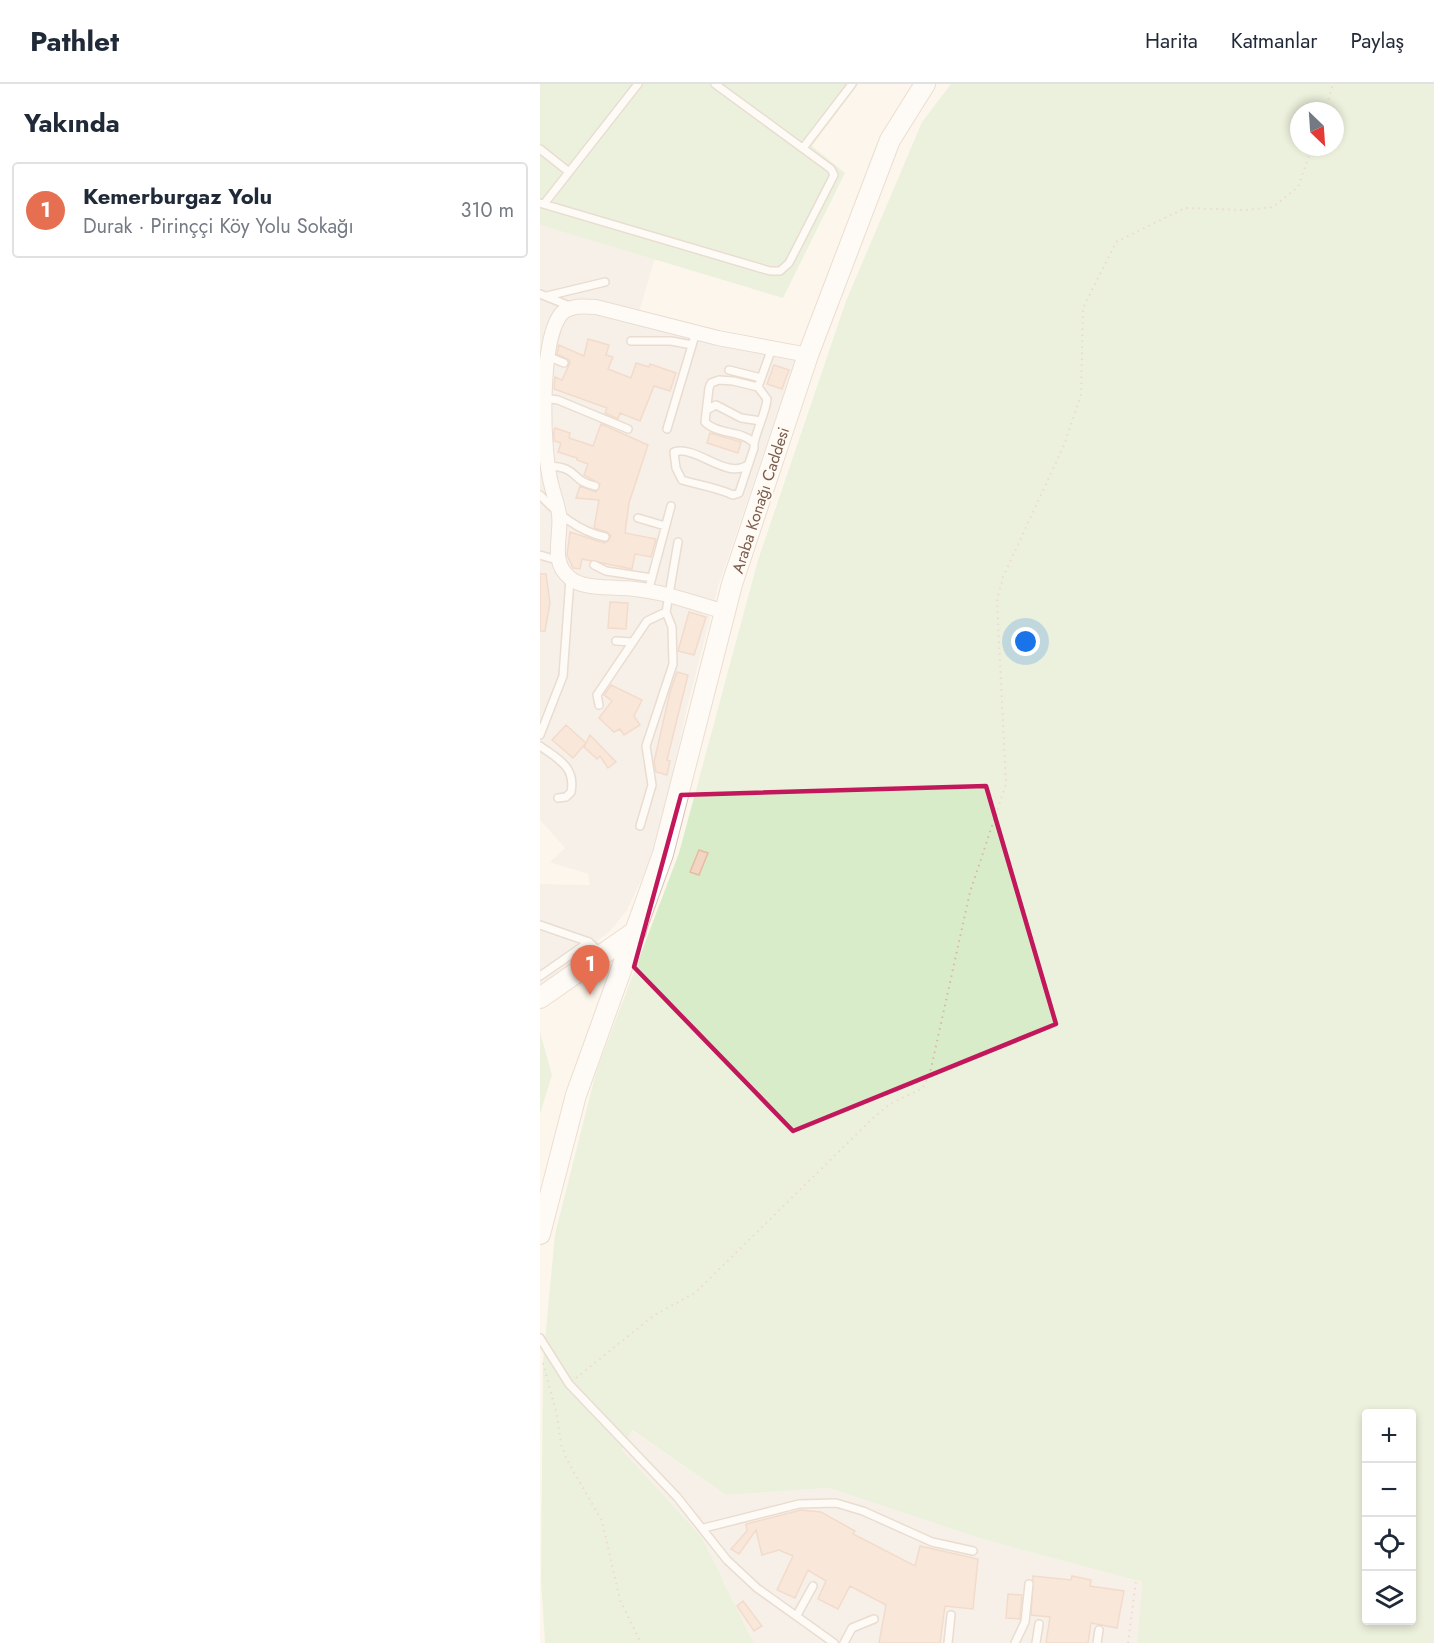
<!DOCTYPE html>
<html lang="tr">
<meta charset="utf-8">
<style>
:root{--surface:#fff;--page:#f2f2f3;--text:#1f2937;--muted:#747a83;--line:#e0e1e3;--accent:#e76f51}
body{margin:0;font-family:Jost,sans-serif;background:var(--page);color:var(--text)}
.controls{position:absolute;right:18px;bottom:18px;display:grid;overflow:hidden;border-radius:6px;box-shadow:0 3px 9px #0003}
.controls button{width:54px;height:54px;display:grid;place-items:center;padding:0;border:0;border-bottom:2px solid var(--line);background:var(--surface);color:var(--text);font:30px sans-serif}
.compass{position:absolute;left:750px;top:18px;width:54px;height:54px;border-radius:50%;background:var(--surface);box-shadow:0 3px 9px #0003;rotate:155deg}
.you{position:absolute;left:486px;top:558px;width:21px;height:21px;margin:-15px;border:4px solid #fff;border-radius:50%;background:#1a73e8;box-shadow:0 0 0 9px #1a73e833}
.badge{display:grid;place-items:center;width:39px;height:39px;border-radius:50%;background:var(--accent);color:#fff;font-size:20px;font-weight:700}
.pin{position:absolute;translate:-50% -50px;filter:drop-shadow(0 2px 3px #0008)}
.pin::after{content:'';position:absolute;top:32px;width:21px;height:18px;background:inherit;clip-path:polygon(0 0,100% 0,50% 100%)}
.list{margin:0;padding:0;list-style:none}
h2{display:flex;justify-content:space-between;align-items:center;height:78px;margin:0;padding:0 24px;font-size:26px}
h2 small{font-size:20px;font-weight:400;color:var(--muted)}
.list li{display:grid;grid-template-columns:39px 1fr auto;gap:18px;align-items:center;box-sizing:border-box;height:96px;margin:0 12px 12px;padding:0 12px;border:2px solid var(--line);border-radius:6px}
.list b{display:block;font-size:22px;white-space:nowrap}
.list p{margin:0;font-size:20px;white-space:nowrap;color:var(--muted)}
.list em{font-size:20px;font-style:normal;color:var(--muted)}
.icon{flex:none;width:33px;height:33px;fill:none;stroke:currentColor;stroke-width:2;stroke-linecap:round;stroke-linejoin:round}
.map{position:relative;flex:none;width:894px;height:1559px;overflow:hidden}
header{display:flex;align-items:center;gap:36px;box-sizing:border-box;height:84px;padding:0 30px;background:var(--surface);border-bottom:2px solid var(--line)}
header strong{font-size:28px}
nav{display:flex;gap:33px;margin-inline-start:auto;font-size:21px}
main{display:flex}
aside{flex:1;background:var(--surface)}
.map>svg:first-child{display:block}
</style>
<header>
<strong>Pathlet</strong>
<nav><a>Harita</a><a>Katmanlar</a><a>Paylaş</a></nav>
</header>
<main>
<aside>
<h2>Yakında<small></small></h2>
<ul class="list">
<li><span class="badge">1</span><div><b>Kemerburgaz Yolu</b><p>Durak · Pirinççi Köy Yolu Sokağı</p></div><em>310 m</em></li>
</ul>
</aside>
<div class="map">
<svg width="894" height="1559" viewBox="0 0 894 1559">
<rect width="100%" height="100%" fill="#fdf6ec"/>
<path fill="#efe9e4" d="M0,141L115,174L99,228L260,264L178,503L147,624L117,763L87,826L71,846L0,904V800L50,801L48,790L10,778L25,764L0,736Z
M91,1346L186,1411L289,1404L442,1455L602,1498L597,1559H214L161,1452L82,1366Z"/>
<path fill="#d8ecc9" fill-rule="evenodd" d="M0,0H318L272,62L305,89L243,214L0,141Z
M411,0H894V1559H597L602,1498L442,1455L289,1404L186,1411L92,1346L82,1366L161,1452L214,1559H5L1,1495L3,1277L15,1150L56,988L139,769L218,476L306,217L382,38ZM759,27H795V63H759ZM826,1330H872V1536H826Z
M0,948L12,991L0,1030Z"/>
<path fill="#f3d5c3" stroke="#e6bba3" stroke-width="1.5" d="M48,255L69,261L66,271L73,273L68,285L91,294L96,279L109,283L110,280L136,289L130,307L114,302L100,337L80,329L78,335L65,329L67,324L14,305L15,293L22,296L30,279L29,276L17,270L19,261L44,272Z
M234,281L249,286L242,305L227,300Z
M61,340L108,361L89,419L85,449L116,455L111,473L95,470L92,485L42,475L40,485L33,484L27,471L30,448L64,459L68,457L71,452L67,448L54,444L59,416L36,414L40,402L56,408L60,400L44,391L48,380L37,376V374L18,368L21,359L14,357V347L15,344L30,349L29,354L53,362Z
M170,349L201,358L198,369L167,359Z
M0,490H6L10,519L5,547H0Z
M70,518L88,519L86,545L68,544Z
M149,528L166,533L154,571L138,567Z
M137,588L148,591L127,676L130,677L127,691L116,688L114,678L130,608Z
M71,601L102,616L94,632L100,641L84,651L80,645L74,648L59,634L72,617L64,611Z
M26,641L46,659L33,674L12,656Z
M50,651L76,678L68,684L60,672L57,675L44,663Z
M159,766L168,769L159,791L150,788Z
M261,1426L281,1428L315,1447L313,1450L375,1482L380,1462L438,1475L433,1525L405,1522L400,1559H339L346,1521L310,1502L298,1525L278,1515L286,1497L268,1486L255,1514L237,1506L253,1472L239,1466L222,1471L216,1446L199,1470L191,1465L207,1447L206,1440Z
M493,1492L531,1496L532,1492L551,1496L550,1502L584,1507L577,1544L551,1539L548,1559H506L510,1533L491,1531Z
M468,1510L482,1511L480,1535L466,1534Z
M203,1517L222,1542L214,1547L197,1522Z"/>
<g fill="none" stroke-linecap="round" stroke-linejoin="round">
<defs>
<path id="service" d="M263,64L312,0
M0,65L29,88
M0,119L230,187H240L249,179L294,91L291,85L175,0
M4,120L98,0
M0,210L32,223
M7,212L65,198
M91,257H131L152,261
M7,272L24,279
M189,286L221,294
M218,303L232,264
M3,314L18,316L88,345
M168,325L176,321L201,334L221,337
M127,345L156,248
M208,381C186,396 157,361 134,368L136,384L142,396C159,401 179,404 193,411L199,409L214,364C212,355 226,330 227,315L218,303L193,297L179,296L171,299L169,304L165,338C178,351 200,346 213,358
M8,382C40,383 30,397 55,402
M0,411C18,430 38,447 65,453
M98,434L125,442
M0,471L17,476
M54,481L66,487L112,494
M108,508L131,422
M76,557L92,558
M59,621L57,611L107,537L126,528
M0,651L23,592L30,495
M0,662C18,675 36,683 31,708L26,713L18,714
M100,742L112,701L106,662L133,580L132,543L126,528L138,458
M0,841L49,858L60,868
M0,892L49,858
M0,1254L29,1300L137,1413L187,1476L217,1504L294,1559
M164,1444L259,1420L296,1419L323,1427L392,1458L433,1467
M257,1531L273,1502
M304,1559L312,1544L334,1535
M408,1559L411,1531
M475,1559L485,1538L489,1500
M496,1559L499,1540
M557,1559L559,1546"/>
<path id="minor" d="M185,528C151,518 114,504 78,504C64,503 41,504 30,494C9,477 22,453 19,430C17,418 12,406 10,395C2,359 0,257 21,230C30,221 44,222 56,223L178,254L268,271"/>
<path id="secondary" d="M0,914L96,847
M0,1150L36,1011L123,770L192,500L268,271L350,56L385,0"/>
</defs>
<use href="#service" stroke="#d1beb0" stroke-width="10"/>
<use href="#minor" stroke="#d1beb0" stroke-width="16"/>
<use href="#secondary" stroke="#d6c0b0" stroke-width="22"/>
<path stroke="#d9b8a5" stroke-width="2" stroke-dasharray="1.5 4.5" stroke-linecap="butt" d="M785,27L793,0
M3,1279L17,1331L21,1360L27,1376L62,1437L80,1516L101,1559
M36,1294L113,1232L156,1208L333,1034L350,1020L383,1004L390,989L430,808L466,700L457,516L463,493L524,361L541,311L543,224L576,158L645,124L705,126L733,123L758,103L772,63
M588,1559L596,1497"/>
<use href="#service" stroke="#fff" stroke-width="7"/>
<use href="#minor" stroke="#fff" stroke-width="14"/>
<use href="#secondary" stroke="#fff" stroke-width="20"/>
</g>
<path d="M0 0H894V1559H0ZM446,702L516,940L253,1047L94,883L141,711Z" fill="#fdf6ec" fill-opacity=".55" fill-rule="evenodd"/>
<path fill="none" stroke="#c2185b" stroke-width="4.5" stroke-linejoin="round" d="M446,702L516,940L253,1047L94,883L141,711Z"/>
<g text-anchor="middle" stroke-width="5" stroke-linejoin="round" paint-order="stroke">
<g font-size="16" fill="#7a5c4d" stroke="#fffaf3">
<text transform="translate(220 416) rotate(-72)" y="6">Araba Konağı Caddesi</text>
</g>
</g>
</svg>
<div class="controls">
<button>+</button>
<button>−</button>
<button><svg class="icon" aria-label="locate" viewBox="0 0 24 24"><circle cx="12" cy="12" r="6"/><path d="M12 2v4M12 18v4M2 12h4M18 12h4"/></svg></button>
<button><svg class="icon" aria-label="layers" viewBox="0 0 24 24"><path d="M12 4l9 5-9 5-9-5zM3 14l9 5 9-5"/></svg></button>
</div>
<svg class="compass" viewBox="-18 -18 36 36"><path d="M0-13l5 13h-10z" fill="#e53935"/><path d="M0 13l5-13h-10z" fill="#747a83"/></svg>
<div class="you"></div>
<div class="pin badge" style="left:50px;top:911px">1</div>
</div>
</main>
